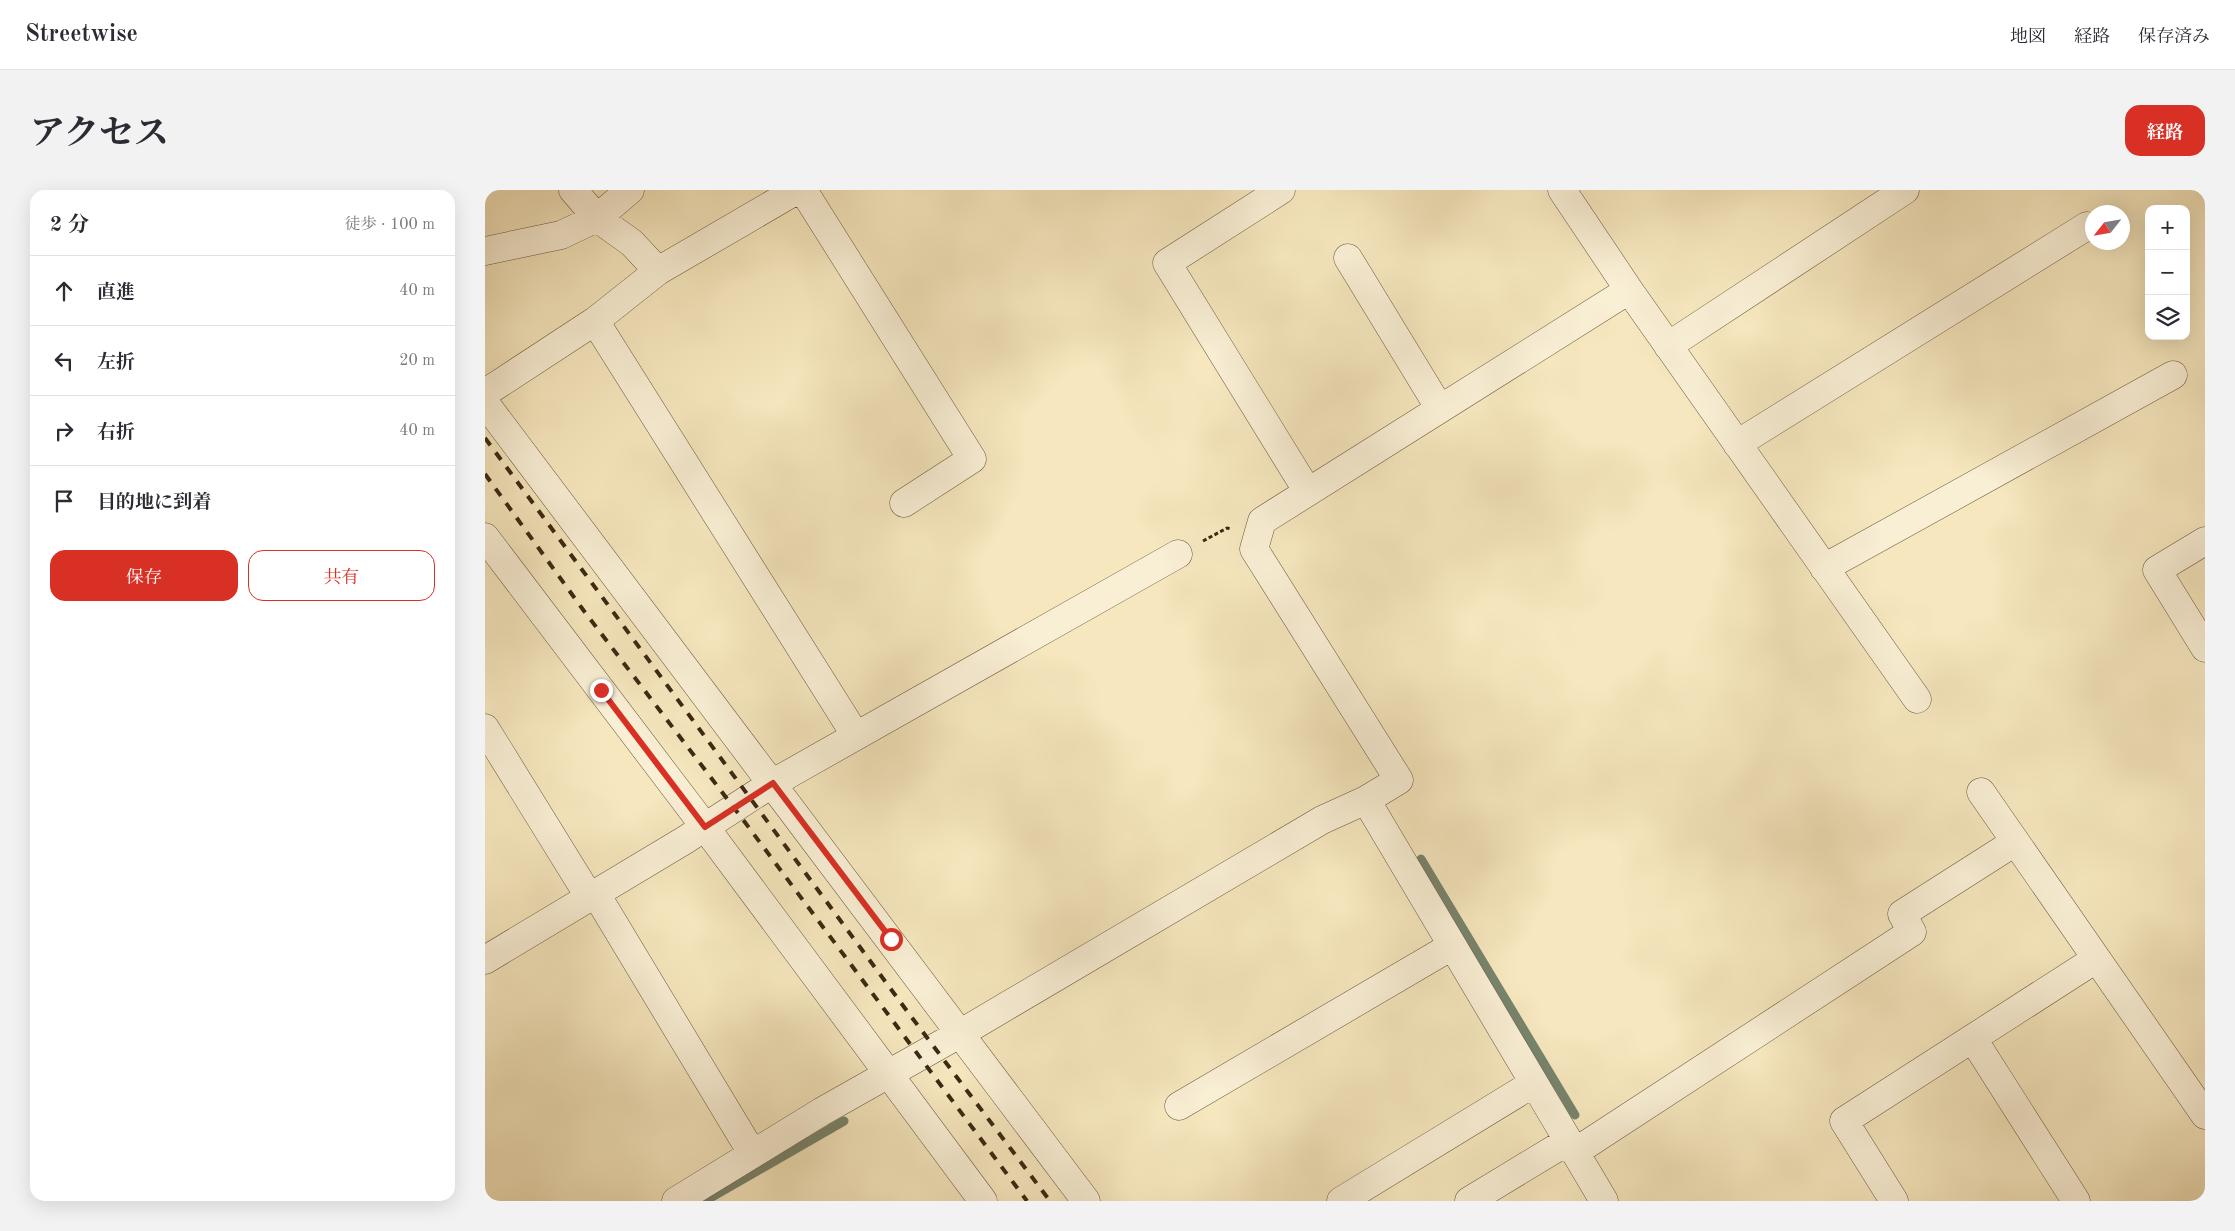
<!DOCTYPE html>
<html lang="ja">
<meta charset="utf-8">
<style>
:root{--surface:#fff;--page:#f2f2f3;--text:#2b2b33;--muted:#7c7c81;--line:#e1e1e2;--accent:#d93025}
body{margin:0;font-family:"Old Standard TT","Noto Serif JP",serif;background:var(--page);color:var(--text)}
.controls{position:absolute;right:15px;top:15px;display:grid;overflow:hidden;border-radius:10px;box-shadow:0 5px 20px #0002}
.controls button{width:45px;height:45px;display:grid;place-items:center;padding:0;border:0;border-bottom:1px solid var(--line);background:var(--surface);color:var(--text);font:25px sans-serif}
.compass{position:absolute;left:1600px;top:15px;width:45px;height:45px;border-radius:50%;background:var(--surface);box-shadow:0 5px 20px #0002;rotate:239deg}
.stop{position:absolute;width:15px;height:15px;margin:-11px;border:4px solid #d93025;border-radius:50%;background:#fff}
.stop.end{background:#d93025;border-color:#fff;box-shadow:0 1px 5px #0008}
.list{margin:0;padding:0;list-style:none}
h2{display:flex;justify-content:space-between;align-items:center;height:65px;margin:0;padding:0 20px;font-size:21px}
h2 small{font-size:16px;font-weight:400;color:var(--muted)}
.list li{display:grid;grid-template-columns:32px 1fr auto;gap:15px;align-items:center;box-sizing:border-box;height:70px;padding:0 20px;border-top:1px solid var(--line)}
.list b{display:block;font-size:19px;white-space:nowrap}
.list em{font-size:16px;font-style:normal;color:var(--muted)}
.actions{display:flex;gap:10px;padding:15px 20px}
.actions a{flex:1;padding:11px 0;border:1px solid var(--accent);border-radius:15px;text-align:center;font-size:18px;color:var(--accent)}
.actions .main{background:var(--accent);color:#fff}
.icon{flex:none;width:28px;height:28px;fill:none;stroke:currentColor;stroke-width:2;stroke-linecap:round;stroke-linejoin:round}
.map{position:relative;flex:none;width:1720px;height:1011px;overflow:hidden;border-radius:15px}
header{display:flex;align-items:center;gap:30px;box-sizing:border-box;height:70px;padding:0 25px;background:var(--surface);border-bottom:1px solid var(--line)}
header strong{font-size:24px}
nav{display:flex;gap:28px;margin-inline-start:auto;font-size:18px}
.intro{display:flex;align-items:center;justify-content:space-between;box-sizing:border-box;height:120px;padding:0 30px}
h1{margin:0;font-size:35px}
.button{padding:12px 22px;border-radius:15px;background:var(--accent);color:#fff;font-size:18px;font-weight:700}
main{display:flex;gap:30px;padding:0 30px}
aside{flex:1;background:var(--surface);border-radius:15px;box-shadow:0 5px 20px #0002}
.map>svg:first-child{display:block}
</style>
<header>
<strong>Streetwise</strong>
<nav><a>地図</a><a>経路</a><a>保存済み</a></nav>
</header>
<div class="intro"><h1>アクセス</h1><a class="button">経路</a></div>
<main>
<aside>
<h2>2 分<small>徒歩 · 100 m</small></h2>
<ul class="list">
<li><svg class="icon" aria-label="ahead" viewBox="0 0 24 24"><path d="M12 20V5M6 11l6-6 6 6"/></svg><div><b>直進</b></div><em>40 m</em></li>
<li><svg class="icon" aria-label="left" viewBox="0 0 24 24"><path d="M17 20v-9H6M10 6l-5 5 5 5"/></svg><div><b>左折</b></div><em>20 m</em></li>
<li><svg class="icon" aria-label="right" viewBox="0 0 24 24"><path d="M7 20v-9h11M14 6l5 5-5 5"/></svg><div><b>右折</b></div><em>40 m</em></li>
<li><svg class="icon" aria-label="arrive" viewBox="0 0 24 24"><path d="M6 21V4h12l-3 4 3 4H6"/></svg><div><b>目的地に到着</b></div></li>
</ul>
<div class="actions"><a class="main">保存</a><a>共有</a></div>
</aside>
<div class="map">
<svg width="1720" height="1011" viewBox="0 0 1720 1011">
<rect width="100%" height="100%" fill="#f6e7be"/>
<filter id="stains"><feTurbulence type="fractalNoise" baseFrequency=".004" numOctaves="4"/><feColorMatrix values="0 0 0 0 .2 0 0 0 0 .09 0 0 0 0 .02 0 0 0 .5 -.17"/></filter>
<radialGradient id="worn" r=".72"><stop offset=".6" stop-color="#630" stop-opacity="0"/><stop offset="1" stop-color="#630" stop-opacity=".3"/></radialGradient>
<g fill="none" stroke-linecap="round" stroke-linejoin="round">
<path stroke="#77846d" stroke-width="9" d="M936,669L1090,925
M220,1011L359,931"/>
<defs>
<path id="minor" d="M88,0L112,28L147,53L173,81L312,0
M318,0L487,269L419,313
M796,0L682,73L823,302
M1077,0L1144,100L1432,509
M0,61L76,45L112,28L145,0
M863,68L955,219
M110,131L173,81
M1183,156L1420,0
M0,203L110,131L371,546
M0,213L601,1011
M1252,254L1602,36
M1720,351L1672,380L1720,458
M1339,378L1688,185
M0,538L105,708
M1496,602L1720,925
M881,610L1119,1011
M111,704L267,963
M0,770L200,650L288,593L693,364
M1488,849L1591,1011
M694,916L967,756
M1090,962L1427,742L1417,724L1530,652
M191,1011L336,922L476,843L837,630L881,610L914,590L769,359L777,331L1144,100
M856,1011L1049,893
M984,1011L1083,951
M1409,1011L1359,931L1611,769"/>
<path id="tertiary" d="M0,347L220,637L498,1011"/>
</defs>
<use href="#minor" stroke="#6a583c" stroke-width="29"/>
<use href="#tertiary" stroke="#6a583c" stroke-width="29"/>
<path stroke="#3c2911" stroke-width="3" stroke-dasharray="4 2.5" stroke-linecap="butt" d="M718,351L742,338L746,339"/>
<use href="#minor" stroke="#f9efd5" stroke-width="28"/>
<use href="#tertiary" stroke="#f9efd5" stroke-width="28"/>
<path stroke="#3c2911" stroke-width="4" stroke-dasharray="9 9" stroke-linecap="butt" d="M0,248L422,821L565,1011
M0,284L99,421L259,631L542,1011"/>
</g>
<g fill="none" stroke-linecap="round" stroke-linejoin="round">
<path stroke="#d93025" stroke-width="6" d="M116,500L220,637L288,593L406,749"/>
</g>
<rect width="100%" height="100%" filter="url(#stains)"/>
<rect width="100%" height="100%" fill="url(#worn)"/>
</svg>
<div class="controls">
<button>+</button>
<button>−</button>
<button><svg class="icon" aria-label="layers" viewBox="0 0 24 24"><path d="M12 4l9 5-9 5-9-5zM3 14l9 5 9-5"/></svg></button>
</div>
<svg class="compass" viewBox="-18 -18 36 36"><path d="M0-13l5 13h-10z" fill="#e53935"/><path d="M0 13l5-13h-10z" fill="#7c7c81"/></svg>
<div class="stop" style="left:406px;top:749px"></div>
<div class="stop end" style="left:116px;top:500px"></div>
</div>
</main>
